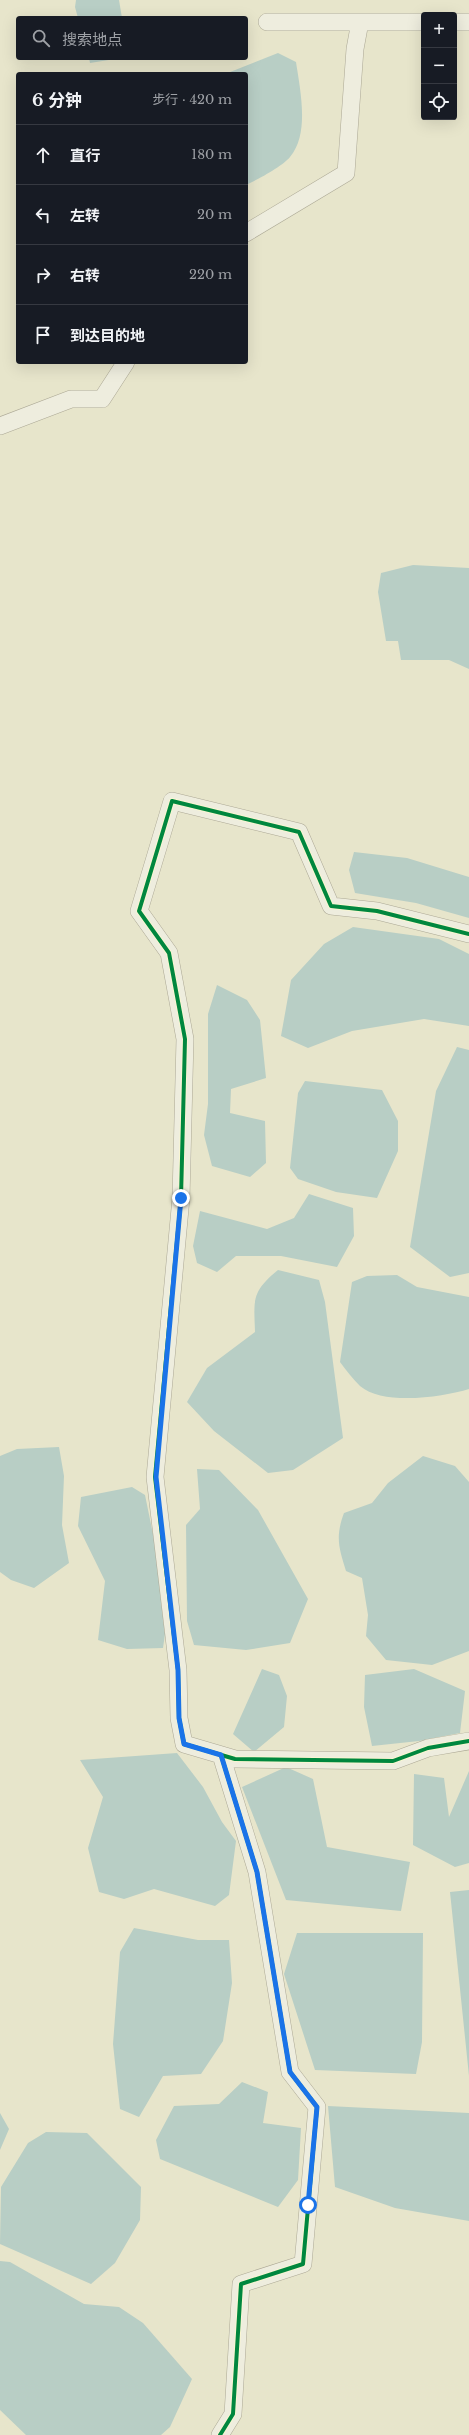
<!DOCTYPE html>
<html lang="zh">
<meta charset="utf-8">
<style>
:root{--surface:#171b24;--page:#242831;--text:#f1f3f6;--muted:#9ea1a6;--line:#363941}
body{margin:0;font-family:"Libre Baskerville","Noto Sans SC",serif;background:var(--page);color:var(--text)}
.controls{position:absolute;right:12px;top:12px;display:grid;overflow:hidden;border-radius:4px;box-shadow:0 4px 16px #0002}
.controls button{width:36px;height:36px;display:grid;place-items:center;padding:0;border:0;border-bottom:1px solid var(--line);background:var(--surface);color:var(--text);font:20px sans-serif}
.stop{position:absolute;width:12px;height:12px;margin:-9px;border:3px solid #1a73e8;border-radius:50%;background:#fff}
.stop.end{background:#1a73e8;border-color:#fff;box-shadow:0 1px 4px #0008}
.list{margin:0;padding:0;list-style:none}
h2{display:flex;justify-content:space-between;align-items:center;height:52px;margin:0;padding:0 16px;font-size:17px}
h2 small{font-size:13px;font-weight:400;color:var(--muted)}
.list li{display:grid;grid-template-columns:26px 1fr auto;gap:12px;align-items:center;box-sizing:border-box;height:60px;padding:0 16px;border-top:1px solid var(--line)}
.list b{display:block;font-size:15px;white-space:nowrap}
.list em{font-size:13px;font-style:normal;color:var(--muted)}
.icon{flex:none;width:22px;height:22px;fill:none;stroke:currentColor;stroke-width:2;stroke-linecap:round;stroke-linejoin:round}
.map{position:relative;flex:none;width:469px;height:2435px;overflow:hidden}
.search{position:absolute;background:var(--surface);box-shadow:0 4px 16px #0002;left:16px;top:16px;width:232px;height:44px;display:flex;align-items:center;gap:10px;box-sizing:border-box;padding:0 14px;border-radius:4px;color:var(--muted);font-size:15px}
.panel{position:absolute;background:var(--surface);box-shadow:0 4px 16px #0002;left:16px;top:72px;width:232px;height:292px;border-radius:4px}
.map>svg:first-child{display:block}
</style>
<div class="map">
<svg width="469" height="2435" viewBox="0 0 469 2435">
<rect width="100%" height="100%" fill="#e7e5cb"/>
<path fill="#b8cec5" d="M76,0H119L122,18H78L75,7Z
M278,53L296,62C300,89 310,134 290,157C283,166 257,180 246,185V74H225Z
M89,58H121L90,63Z
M413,565L469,568V669L449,660H401L398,641H386L378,592L381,573Z
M354,852L407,858L469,877V918L416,903L355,893L349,870Z
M353,927L439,939L469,954V1026L424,1019L352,1031L308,1048L281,1036L291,980L324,944Z
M217,985L247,1000L260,1020L266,1078L231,1089L230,1113L265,1121L266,1163L250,1177L212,1166L204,1135L208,1104V1014Z
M457,1047L469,1050V1273L450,1277L410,1247L436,1091Z
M305,1081L382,1090L398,1121V1151L377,1198L336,1192L298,1179L290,1168L298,1093Z
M309,1194L353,1208L354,1236L337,1267L281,1256H236L217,1272L197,1263L193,1246L200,1211L267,1229L294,1218Z
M278,1270L319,1280L325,1302L343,1438L293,1470L268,1473L214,1431L187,1402L207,1368L255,1332C254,1300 251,1292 278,1270Z
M397,1275L417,1287L469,1297V1389C443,1397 383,1406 360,1386C353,1379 346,1370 340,1362L352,1282L367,1276Z
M59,1447L64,1476L62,1525L69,1563L34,1588L11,1580L0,1572V1456L17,1449Z
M423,1456L455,1466L469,1482V1651L432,1665L386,1660L366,1636L368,1615L362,1578L346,1571C339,1548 335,1537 344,1513L372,1503L388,1483Z
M197,1469L219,1470L258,1510L308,1599L290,1643L246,1650L194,1645L187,1621L186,1525L200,1509Z
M132,1487L145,1495L154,1539L165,1634L163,1648L127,1649L98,1640L105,1581L78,1526L81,1497Z
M262,1669L279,1675L287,1696L284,1727L254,1752L233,1734Z
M414,1669L465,1691L460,1733L419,1741L372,1746L364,1707L365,1675Z
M177,1753L203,1787L222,1822L236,1841L229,1895L215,1906L154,1889L124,1899L99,1892L88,1848L103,1797L80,1760Z
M286,1767L313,1779L327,1847L410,1862L401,1911L286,1900L242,1787Z
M469,1771V1863L455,1867L413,1845L414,1774L444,1778L449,1817Z
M469,1890V2076L450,1892Z
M134,1928L198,1940H229L232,1983L223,2041L201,2074L163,2076L139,2117L120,2109L113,2044L120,1952Z
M297,1933H423L422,2042L416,2074L315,2070L284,1974Z
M242,2082L268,2092L263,2123L301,2128L298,2180L278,2207L160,2159L156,2140L174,2106L219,2104Z
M328,2106L469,2113V2221L395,2208L335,2187Z
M0,2113L9,2129L0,2150Z
M46,2132L87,2133L141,2187L140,2220L115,2263L91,2284L0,2244L1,2187L28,2143Z
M0,2261L10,2262L84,2304L119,2307L143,2323L192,2379L170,2427L161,2435H26L0,2410Z"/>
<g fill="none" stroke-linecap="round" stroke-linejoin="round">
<defs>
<path id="minor" d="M267,22H424
M454,22H469
M246,233L346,173L355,49L360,22
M0,426L71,399H102L126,362
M469,934L377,911L331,906L299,832L172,801L139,911L169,953L185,1039L181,1198L155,1477L178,1670L179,1718L184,1744L235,1759L393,1761L428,1748L469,1741
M220,2435L233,2414L241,2284L303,2264L317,2107L290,2072L257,1872L221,1755"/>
</defs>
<use href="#minor" stroke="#aca895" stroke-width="18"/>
<use href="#minor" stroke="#eeedde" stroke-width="17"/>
<defs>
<path id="cycleway" d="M469,934L377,911L331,906L299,832L172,801L139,911L169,953L185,1039L181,1198L155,1477L178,1670L179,1718L184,1744L235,1759L393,1761L428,1748L469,1741
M220,2435L233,2414L241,2284L303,2264L317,2107L290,2072L257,1872L221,1755"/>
</defs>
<use href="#cycleway" stroke="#f9f6d1" stroke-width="6"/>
<use href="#cycleway" stroke="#00873e" stroke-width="4"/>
</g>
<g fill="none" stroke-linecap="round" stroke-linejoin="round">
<path stroke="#1a73e8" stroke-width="5" d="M181,1198L156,1477L178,1670L179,1718L184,1744L221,1755L257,1872L290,2072L317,2107L308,2205"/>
</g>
</svg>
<div class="controls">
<button>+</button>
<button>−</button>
<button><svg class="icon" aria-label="locate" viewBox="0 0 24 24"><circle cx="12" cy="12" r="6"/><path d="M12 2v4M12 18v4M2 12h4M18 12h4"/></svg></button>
</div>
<div class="stop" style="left:308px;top:2205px"></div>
<div class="stop end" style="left:181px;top:1198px"></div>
<div class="search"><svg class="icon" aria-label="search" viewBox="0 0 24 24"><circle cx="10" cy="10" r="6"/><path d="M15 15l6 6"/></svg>搜索地点</div>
<section class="panel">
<h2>6 分钟<small>步行 · 420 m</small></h2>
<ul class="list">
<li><svg class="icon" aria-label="ahead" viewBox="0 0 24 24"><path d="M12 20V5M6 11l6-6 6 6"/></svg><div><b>直行</b></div><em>180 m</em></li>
<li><svg class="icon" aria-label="left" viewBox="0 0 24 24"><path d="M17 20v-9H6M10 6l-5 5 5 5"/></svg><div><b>左转</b></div><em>20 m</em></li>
<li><svg class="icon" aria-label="right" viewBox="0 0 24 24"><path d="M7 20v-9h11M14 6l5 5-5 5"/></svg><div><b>右转</b></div><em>220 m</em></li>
<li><svg class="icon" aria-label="arrive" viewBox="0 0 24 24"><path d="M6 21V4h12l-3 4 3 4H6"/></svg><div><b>到达目的地</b></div></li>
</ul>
</section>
</div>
